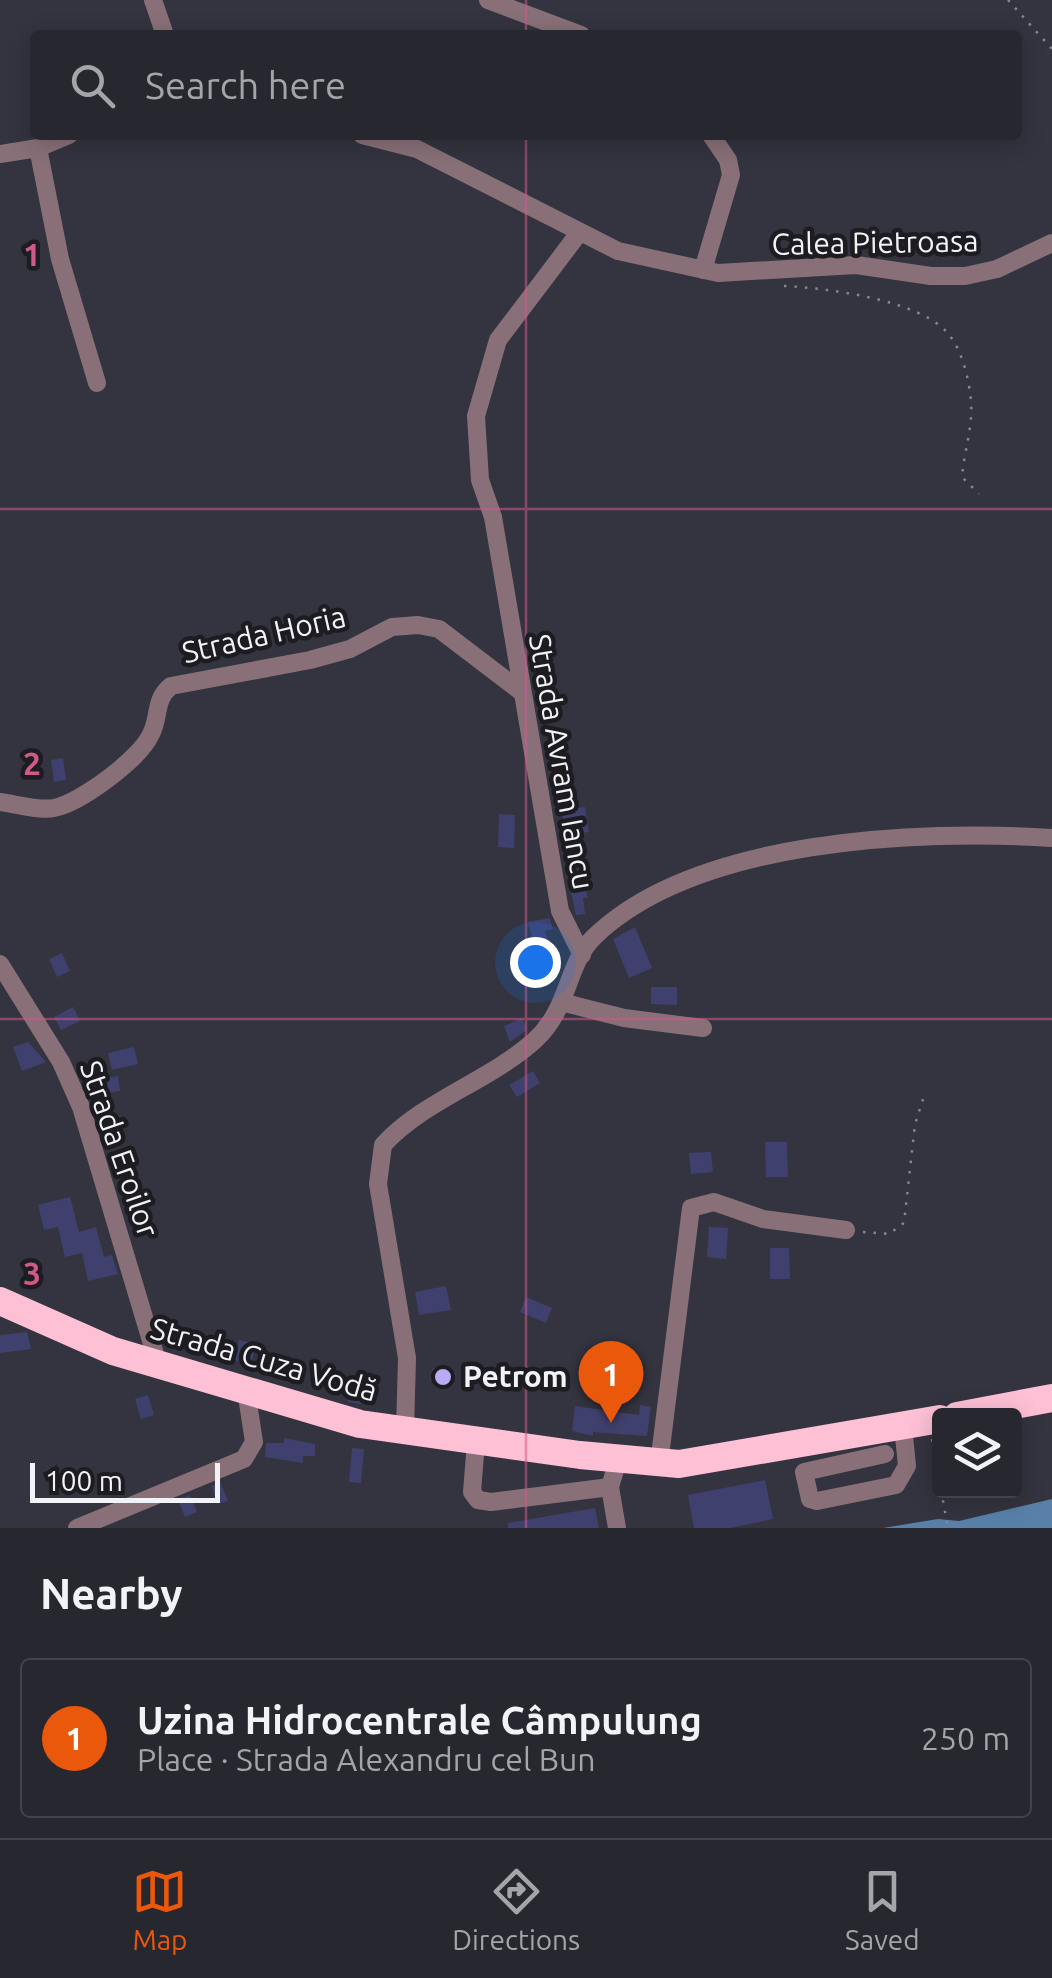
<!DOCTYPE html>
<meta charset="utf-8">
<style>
:root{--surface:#26272f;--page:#2e2f37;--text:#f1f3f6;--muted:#a4a5aa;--line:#42444b;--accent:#ea580c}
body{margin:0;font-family:Ubuntu,sans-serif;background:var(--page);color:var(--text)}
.controls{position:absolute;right:30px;bottom:30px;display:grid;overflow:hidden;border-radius:10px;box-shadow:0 5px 25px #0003}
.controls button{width:90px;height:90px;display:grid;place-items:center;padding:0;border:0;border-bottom:2px solid var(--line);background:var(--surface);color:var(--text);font:50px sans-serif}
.scale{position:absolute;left:30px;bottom:25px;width:190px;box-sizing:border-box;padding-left:10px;border:5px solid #f2f2f9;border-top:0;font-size:28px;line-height:35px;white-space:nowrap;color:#f2f2f9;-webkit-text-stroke:8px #1c1c21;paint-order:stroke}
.you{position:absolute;left:535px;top:962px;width:35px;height:35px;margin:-25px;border:8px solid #fff;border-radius:50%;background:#1a73e8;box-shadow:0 0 0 15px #1a73e833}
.badge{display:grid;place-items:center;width:65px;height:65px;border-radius:50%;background:var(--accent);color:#fff;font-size:32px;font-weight:700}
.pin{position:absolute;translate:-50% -82px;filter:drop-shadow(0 2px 5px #0008)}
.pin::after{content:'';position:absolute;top:52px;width:35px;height:30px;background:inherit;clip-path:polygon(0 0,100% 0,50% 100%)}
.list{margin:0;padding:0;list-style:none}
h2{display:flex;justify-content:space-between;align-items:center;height:130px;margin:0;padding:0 40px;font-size:42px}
h2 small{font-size:32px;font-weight:400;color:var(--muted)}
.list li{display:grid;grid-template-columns:65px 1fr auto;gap:30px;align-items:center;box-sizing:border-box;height:160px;margin:0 20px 20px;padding:0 20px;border:2px solid var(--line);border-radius:10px}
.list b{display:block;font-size:38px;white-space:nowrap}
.list p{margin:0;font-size:32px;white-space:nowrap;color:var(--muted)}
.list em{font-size:32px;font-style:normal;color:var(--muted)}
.icon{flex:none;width:55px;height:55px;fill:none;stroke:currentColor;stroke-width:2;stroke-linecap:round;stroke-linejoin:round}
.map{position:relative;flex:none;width:1052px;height:1528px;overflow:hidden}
.search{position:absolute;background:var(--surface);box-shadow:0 5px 25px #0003;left:30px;right:30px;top:30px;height:110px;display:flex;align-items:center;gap:25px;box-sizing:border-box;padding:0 35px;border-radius:10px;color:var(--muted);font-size:38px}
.sheet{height:310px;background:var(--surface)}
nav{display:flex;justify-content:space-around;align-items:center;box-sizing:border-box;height:140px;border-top:2px solid var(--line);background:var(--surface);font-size:28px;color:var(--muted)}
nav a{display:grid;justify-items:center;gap:5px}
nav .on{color:var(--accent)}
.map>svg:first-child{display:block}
</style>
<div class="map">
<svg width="1052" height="1528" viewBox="0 0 1052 1528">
<rect width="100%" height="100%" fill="#33343f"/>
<path fill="#5980a9" d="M1052,1499V1528H883L938,1519L959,1521Z"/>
<path fill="#40406e" d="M63,758L66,780L54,782L51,760Z
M585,807L589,832L565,835L562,810Z
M499,814L515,815L514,848L498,847Z
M580,874L588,898H583L585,914L576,915L567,875Z
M550,918L553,929L545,931L555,967L541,971L528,922Z
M635,927L652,968L629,978L613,939Z
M62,953L70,971L57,977L49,959Z
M651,987H677V1005L651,1004Z
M73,1007L80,1021L61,1030L54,1017Z
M522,1018L527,1030L510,1042L504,1026Z
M28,1042L46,1062L22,1071L13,1047Z
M134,1047L138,1064L112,1070L108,1053Z
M533,1071L540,1083L517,1097L509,1085Z
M118,1076L120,1091L97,1095L94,1079Z
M765,1142H787L788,1177H766Z
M711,1152L713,1172L691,1174L689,1153Z
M70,1197L79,1232L96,1227L104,1257L112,1255L118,1274L88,1281L82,1253L65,1257L58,1227L44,1230L38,1205Z
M709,1227L728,1228L726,1259L707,1257Z
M770,1248H789L790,1279H770Z
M446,1286L451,1310L419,1315L415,1292Z
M526,1297L552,1308L546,1323L520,1312Z
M27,1332L31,1349L0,1353V1335Z
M239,1340L256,1344L251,1364L234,1360Z
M433,1368L456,1373L453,1385L430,1380Z
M348,1379L369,1380L363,1404L348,1402Z
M148,1395L154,1415L141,1419L135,1399Z
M640,1405L651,1407L647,1436L593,1432V1436L572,1431L575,1406L639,1415Z
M284,1438L315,1444V1456H303V1463L265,1457L266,1443H284Z
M352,1448L364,1449L361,1483L349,1482Z
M765,1480L773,1519L730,1528H694L688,1495Z
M220,1482L228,1501L217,1504L212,1486Z
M190,1495L197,1512L185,1517L178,1500Z
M595,1508L599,1528H508V1523Z"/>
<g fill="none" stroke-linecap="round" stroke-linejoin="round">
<path stroke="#868790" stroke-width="2.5" stroke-dasharray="2.5 8" stroke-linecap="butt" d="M1008,0L1052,49
M784,286C826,288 924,300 950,336C963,353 969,380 971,401C973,428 964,451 962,477L979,494
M863,1232L889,1234L904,1223L915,1124L925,1093
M932,1439L940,1482
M941,1490L948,1528"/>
<path stroke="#897078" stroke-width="18" d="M153,0L165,35
M488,0L581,35
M362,135L417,149L618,251L718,273L856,265L931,276H965L997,269L1052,243
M38,148L60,259L97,383
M0,154L38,148L69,135
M579,233L498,340L476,416L480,480L493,517L560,911L582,955
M703,270L731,175L728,160L711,135
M0,802C16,804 38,811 54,808C80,803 140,759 151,734C160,717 154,699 171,686L310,660L350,649L392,627L418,625L439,629L519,690
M0,964L61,1062L81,1107L158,1364
M565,1003L624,1018L703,1028
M405,1431L407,1358L378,1184L383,1145C423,1101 489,1081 534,1041C570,1009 566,964 594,937C695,839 919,829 1052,838
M476,1442L472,1492L478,1500L491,1502L610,1487L618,1460
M885,1454L804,1472L810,1499L817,1501L896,1485L907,1466L903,1426
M659,1464L691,1208L714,1202L763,1219L846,1230
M610,1487L617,1528
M77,1528L244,1459L254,1442L246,1390"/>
<path stroke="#fec0d5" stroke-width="28" d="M0,1301L113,1351L360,1424L580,1455L679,1464L940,1419
M957,1416L1052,1398"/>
</g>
<path fill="none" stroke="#d0598a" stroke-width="2.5" stroke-opacity="0.55" d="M526,0V35M526,135V1528M0,509H1052M0,1019H1052"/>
<circle fill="#bbaaf6" stroke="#1c1c21" stroke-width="4" cx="443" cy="1377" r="10"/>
<g text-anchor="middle" stroke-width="9" stroke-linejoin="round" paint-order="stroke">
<g font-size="30" fill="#f2f2f9" stroke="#1c1c21">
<text transform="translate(875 243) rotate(-1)" y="10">Calea Pietroasa</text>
<text transform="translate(264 635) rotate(-13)" y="10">Strada Horia</text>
<text transform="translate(561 762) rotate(80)" y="10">Strada Avram Iancu</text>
<text transform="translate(119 1149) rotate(71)" y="10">Strada Eroilor</text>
<text transform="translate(264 1360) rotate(16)" y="10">Strada Cuza Vodă</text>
</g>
<g font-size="30" font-weight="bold" fill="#f2f2f9" stroke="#1c1c21" text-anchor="start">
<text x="463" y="1387">Petrom</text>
</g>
</g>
<g font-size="32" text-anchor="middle" font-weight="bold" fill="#d0598a" stroke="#1c1c21" stroke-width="9" stroke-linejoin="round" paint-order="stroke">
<text x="32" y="266">1</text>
<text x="32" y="775">2</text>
<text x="32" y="1285">3</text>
</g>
</svg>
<div class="controls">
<button><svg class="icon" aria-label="layers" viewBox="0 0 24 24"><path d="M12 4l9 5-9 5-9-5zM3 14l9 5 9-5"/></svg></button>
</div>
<div class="scale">100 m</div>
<div class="you"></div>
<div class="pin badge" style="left:611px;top:1423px">1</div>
<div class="search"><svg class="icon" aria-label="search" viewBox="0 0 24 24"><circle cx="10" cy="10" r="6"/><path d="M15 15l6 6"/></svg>Search here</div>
</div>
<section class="sheet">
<h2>Nearby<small></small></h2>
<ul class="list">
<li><span class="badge">1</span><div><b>Uzina Hidrocentrale Câmpulung</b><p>Place · Strada Alexandru cel Bun</p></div><em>250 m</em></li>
</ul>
</section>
<nav>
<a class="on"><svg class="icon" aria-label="map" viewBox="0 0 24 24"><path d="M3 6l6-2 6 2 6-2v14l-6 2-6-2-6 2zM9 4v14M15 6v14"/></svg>Map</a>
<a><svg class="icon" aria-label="directions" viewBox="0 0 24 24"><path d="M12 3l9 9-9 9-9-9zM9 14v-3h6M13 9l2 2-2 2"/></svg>Directions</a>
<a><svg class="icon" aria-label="saved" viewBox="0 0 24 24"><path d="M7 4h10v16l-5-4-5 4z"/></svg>Saved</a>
</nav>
